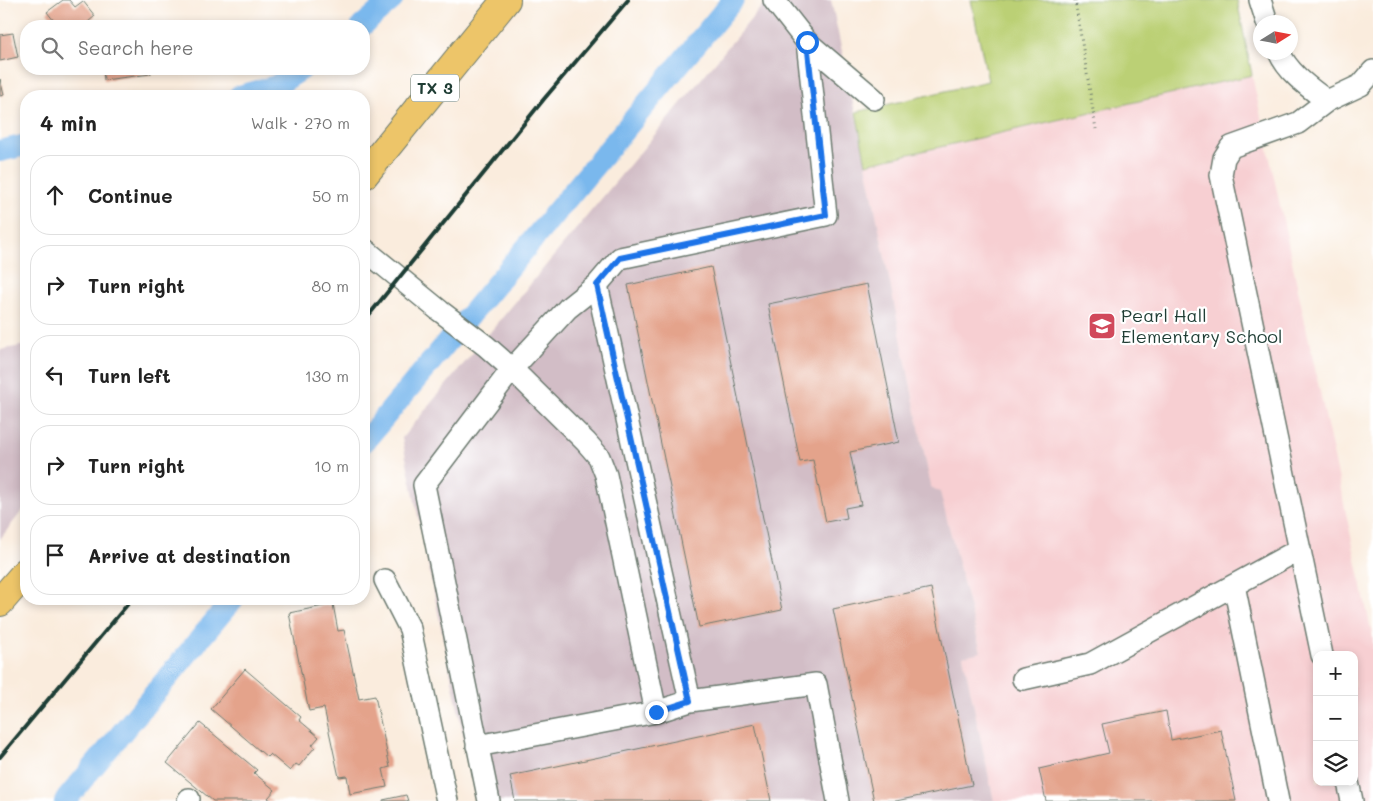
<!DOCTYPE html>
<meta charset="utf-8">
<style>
:root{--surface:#fff;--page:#f2f2f2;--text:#222;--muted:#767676;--line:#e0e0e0}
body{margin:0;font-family:Mali,sans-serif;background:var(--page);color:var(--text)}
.controls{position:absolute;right:15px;bottom:15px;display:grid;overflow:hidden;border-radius:10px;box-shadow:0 2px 8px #0003}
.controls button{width:45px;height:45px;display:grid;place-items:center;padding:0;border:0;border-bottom:1px solid var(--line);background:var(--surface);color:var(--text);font:25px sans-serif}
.compass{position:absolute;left:1253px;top:15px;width:45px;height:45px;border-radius:50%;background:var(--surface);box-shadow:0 2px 8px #0003;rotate:79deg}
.stop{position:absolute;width:15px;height:15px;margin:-11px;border:4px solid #1a73e8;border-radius:50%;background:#fff}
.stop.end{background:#1a73e8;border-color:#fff;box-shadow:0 1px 5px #0008}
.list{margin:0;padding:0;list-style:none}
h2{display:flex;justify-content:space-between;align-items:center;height:65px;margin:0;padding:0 20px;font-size:21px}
h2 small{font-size:16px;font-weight:400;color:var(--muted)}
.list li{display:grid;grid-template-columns:32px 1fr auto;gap:15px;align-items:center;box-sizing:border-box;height:80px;margin:0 10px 10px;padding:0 10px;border:1px solid var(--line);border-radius:20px}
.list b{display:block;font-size:19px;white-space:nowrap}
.list em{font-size:16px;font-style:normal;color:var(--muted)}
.icon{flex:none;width:28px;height:28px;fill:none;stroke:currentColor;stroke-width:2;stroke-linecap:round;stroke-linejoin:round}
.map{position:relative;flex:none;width:1373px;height:801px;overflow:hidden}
.search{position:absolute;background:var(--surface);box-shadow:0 2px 8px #0003;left:20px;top:20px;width:350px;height:55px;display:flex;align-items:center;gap:12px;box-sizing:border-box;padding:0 18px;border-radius:20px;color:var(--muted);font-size:19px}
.panel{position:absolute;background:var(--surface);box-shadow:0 2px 8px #0003;left:20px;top:90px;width:350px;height:515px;border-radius:20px}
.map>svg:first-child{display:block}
</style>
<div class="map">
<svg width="1373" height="801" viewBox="0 0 1373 801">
<rect width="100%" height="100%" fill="#fff"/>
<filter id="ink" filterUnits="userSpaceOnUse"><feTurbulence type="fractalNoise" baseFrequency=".02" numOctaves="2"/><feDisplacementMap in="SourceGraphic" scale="10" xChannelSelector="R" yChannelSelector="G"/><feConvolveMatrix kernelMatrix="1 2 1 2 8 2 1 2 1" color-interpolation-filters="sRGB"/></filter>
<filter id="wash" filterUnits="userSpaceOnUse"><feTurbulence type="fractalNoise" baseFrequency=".0096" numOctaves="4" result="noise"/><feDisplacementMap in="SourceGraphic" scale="20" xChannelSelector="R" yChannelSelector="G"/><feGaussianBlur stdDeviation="1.12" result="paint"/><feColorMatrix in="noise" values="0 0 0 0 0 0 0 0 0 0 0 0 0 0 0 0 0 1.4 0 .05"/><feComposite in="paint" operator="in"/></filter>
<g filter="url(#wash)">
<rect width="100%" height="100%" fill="#faecdd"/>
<path fill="#f7cfd2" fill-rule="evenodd" d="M1252,75L1373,639V801H994L963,656L981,651L940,493L931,487L866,164ZM1317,655H1354V782H1317Z"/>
<path fill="#d2bdc6" d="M767,0H831L866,164L931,487L940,492L981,652L963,656L994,801H477L402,438Z
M26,345V506L0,539V350Z"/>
<path fill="#bbd074" stroke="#6d8654" d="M971,0H1237L1252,75L866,164L856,112L988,81Z"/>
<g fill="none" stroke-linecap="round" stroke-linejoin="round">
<path stroke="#7ab8ed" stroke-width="22" d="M362,26L392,0
M239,96L276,86L302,69
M0,151L26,145
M364,442L733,0
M65,801L233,599"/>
</g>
<g id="blocks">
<path fill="#e4a38b" d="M63,0H69L75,7L83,1L95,16L88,22L91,26H58L47,12Z
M13,33L18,57L0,61V35Z
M103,69H150L151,74L104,80Z
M0,79L4,95L0,96Z
M711,267L782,610L699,627L628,285Z
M867,284L899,442L850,452L861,505L845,508L847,518L826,522L813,460L800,462L768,304Z
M931,588L972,785L896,801H874L833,609Z
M333,604L338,631L344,630L359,699L375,696L390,767L383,769L387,787L350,794L347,776L339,777L324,708L309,711L289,613Z
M245,669L301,717L299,720L319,737L312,745L315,747L299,766L296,764L290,771L270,754L267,757L211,709Z
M1166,711L1171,740L1221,730L1236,801H1046L1039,769L1109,753L1102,724Z
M200,723L257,770L254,773L275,790L268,798L272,801H213L167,763Z
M755,724L771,801H515L510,776Z
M406,795L408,801H383V800Z"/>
</g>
</g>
<g filter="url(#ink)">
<use href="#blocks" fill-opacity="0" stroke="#6c7a6f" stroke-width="1"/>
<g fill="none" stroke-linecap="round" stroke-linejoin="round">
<defs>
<path id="minor" d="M774,0L807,42L874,99
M1260,0L1267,22
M1279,52C1288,73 1310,88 1327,101
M364,249L440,311L486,346L512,369L586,442L599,457L606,475L656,712
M597,285L690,701
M385,580L410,629L447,801
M1234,585L1278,801
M1322,655L1221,175L1224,158L1231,147L1298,123L1327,101L1361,85L1373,71
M1023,679L1090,664L1300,549
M477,746L656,712L690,701L816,684L838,801
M1348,782L1352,801
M188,801L189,799
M489,801L424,485L512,369L568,308L597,285L620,258L826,215L807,42"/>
<path id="major" d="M364,175L506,0
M0,602L26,572"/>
</defs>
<use href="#minor" stroke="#6c7a6f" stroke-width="24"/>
<use href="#major" stroke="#6c7a6f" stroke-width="30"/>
<path stroke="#6c7a6f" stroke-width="3" stroke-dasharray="1 4" stroke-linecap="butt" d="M1075,0L1096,129"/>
<use href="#minor" stroke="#fff" stroke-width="21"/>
<use href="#major" stroke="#edc569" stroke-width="28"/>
<path stroke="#1f3d34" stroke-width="4" d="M364,321L544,99L628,0
M0,757L132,599"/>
</g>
</g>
<g fill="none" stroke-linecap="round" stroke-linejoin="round" filter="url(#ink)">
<path stroke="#1a73e8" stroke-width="6" d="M656,712L690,701L597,285L620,258L826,215L807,42"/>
</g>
<defs>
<symbol id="school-square" viewBox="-11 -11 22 22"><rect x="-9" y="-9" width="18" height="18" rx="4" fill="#d1495b" stroke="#fff"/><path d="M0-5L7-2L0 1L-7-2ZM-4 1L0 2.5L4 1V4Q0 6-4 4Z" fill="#fff"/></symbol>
</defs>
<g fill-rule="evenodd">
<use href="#school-square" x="1086" y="310" width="32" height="32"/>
</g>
<g text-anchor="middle" stroke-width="4.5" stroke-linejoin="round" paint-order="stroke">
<rect fill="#fff" stroke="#627771" stroke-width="1" x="411" y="74.5" width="48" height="27" rx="4"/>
<g font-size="16" font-weight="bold" fill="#1f3d34">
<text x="435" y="94">TX 3</text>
</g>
<g font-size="18" fill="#1f3d34" stroke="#fff" text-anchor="start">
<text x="1121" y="322">Pearl Hall<tspan x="1121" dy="21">Elementary School</tspan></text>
</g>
</g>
</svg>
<div class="controls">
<button>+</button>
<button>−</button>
<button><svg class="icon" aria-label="layers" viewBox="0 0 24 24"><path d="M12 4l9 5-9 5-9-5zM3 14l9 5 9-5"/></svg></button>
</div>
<svg class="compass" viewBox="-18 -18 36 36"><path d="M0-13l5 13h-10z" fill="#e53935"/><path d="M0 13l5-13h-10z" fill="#767676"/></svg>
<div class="stop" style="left:807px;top:42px"></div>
<div class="stop end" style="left:656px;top:712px"></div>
<div class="search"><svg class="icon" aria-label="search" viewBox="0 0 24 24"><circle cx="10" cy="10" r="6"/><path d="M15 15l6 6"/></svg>Search here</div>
<section class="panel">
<h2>4 min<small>Walk · 270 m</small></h2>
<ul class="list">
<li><svg class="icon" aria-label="ahead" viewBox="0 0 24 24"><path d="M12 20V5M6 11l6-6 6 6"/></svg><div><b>Continue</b></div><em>50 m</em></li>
<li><svg class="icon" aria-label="right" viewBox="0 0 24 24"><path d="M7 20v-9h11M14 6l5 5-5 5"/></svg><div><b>Turn right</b></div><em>80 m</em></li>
<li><svg class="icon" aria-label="left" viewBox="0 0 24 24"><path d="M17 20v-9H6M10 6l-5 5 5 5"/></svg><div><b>Turn left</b></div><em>130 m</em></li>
<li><svg class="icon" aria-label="right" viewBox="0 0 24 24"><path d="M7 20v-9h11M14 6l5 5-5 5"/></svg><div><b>Turn right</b></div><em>10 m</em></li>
<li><svg class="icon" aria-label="arrive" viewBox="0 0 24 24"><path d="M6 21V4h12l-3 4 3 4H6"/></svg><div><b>Arrive at destination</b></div></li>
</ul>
</section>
</div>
